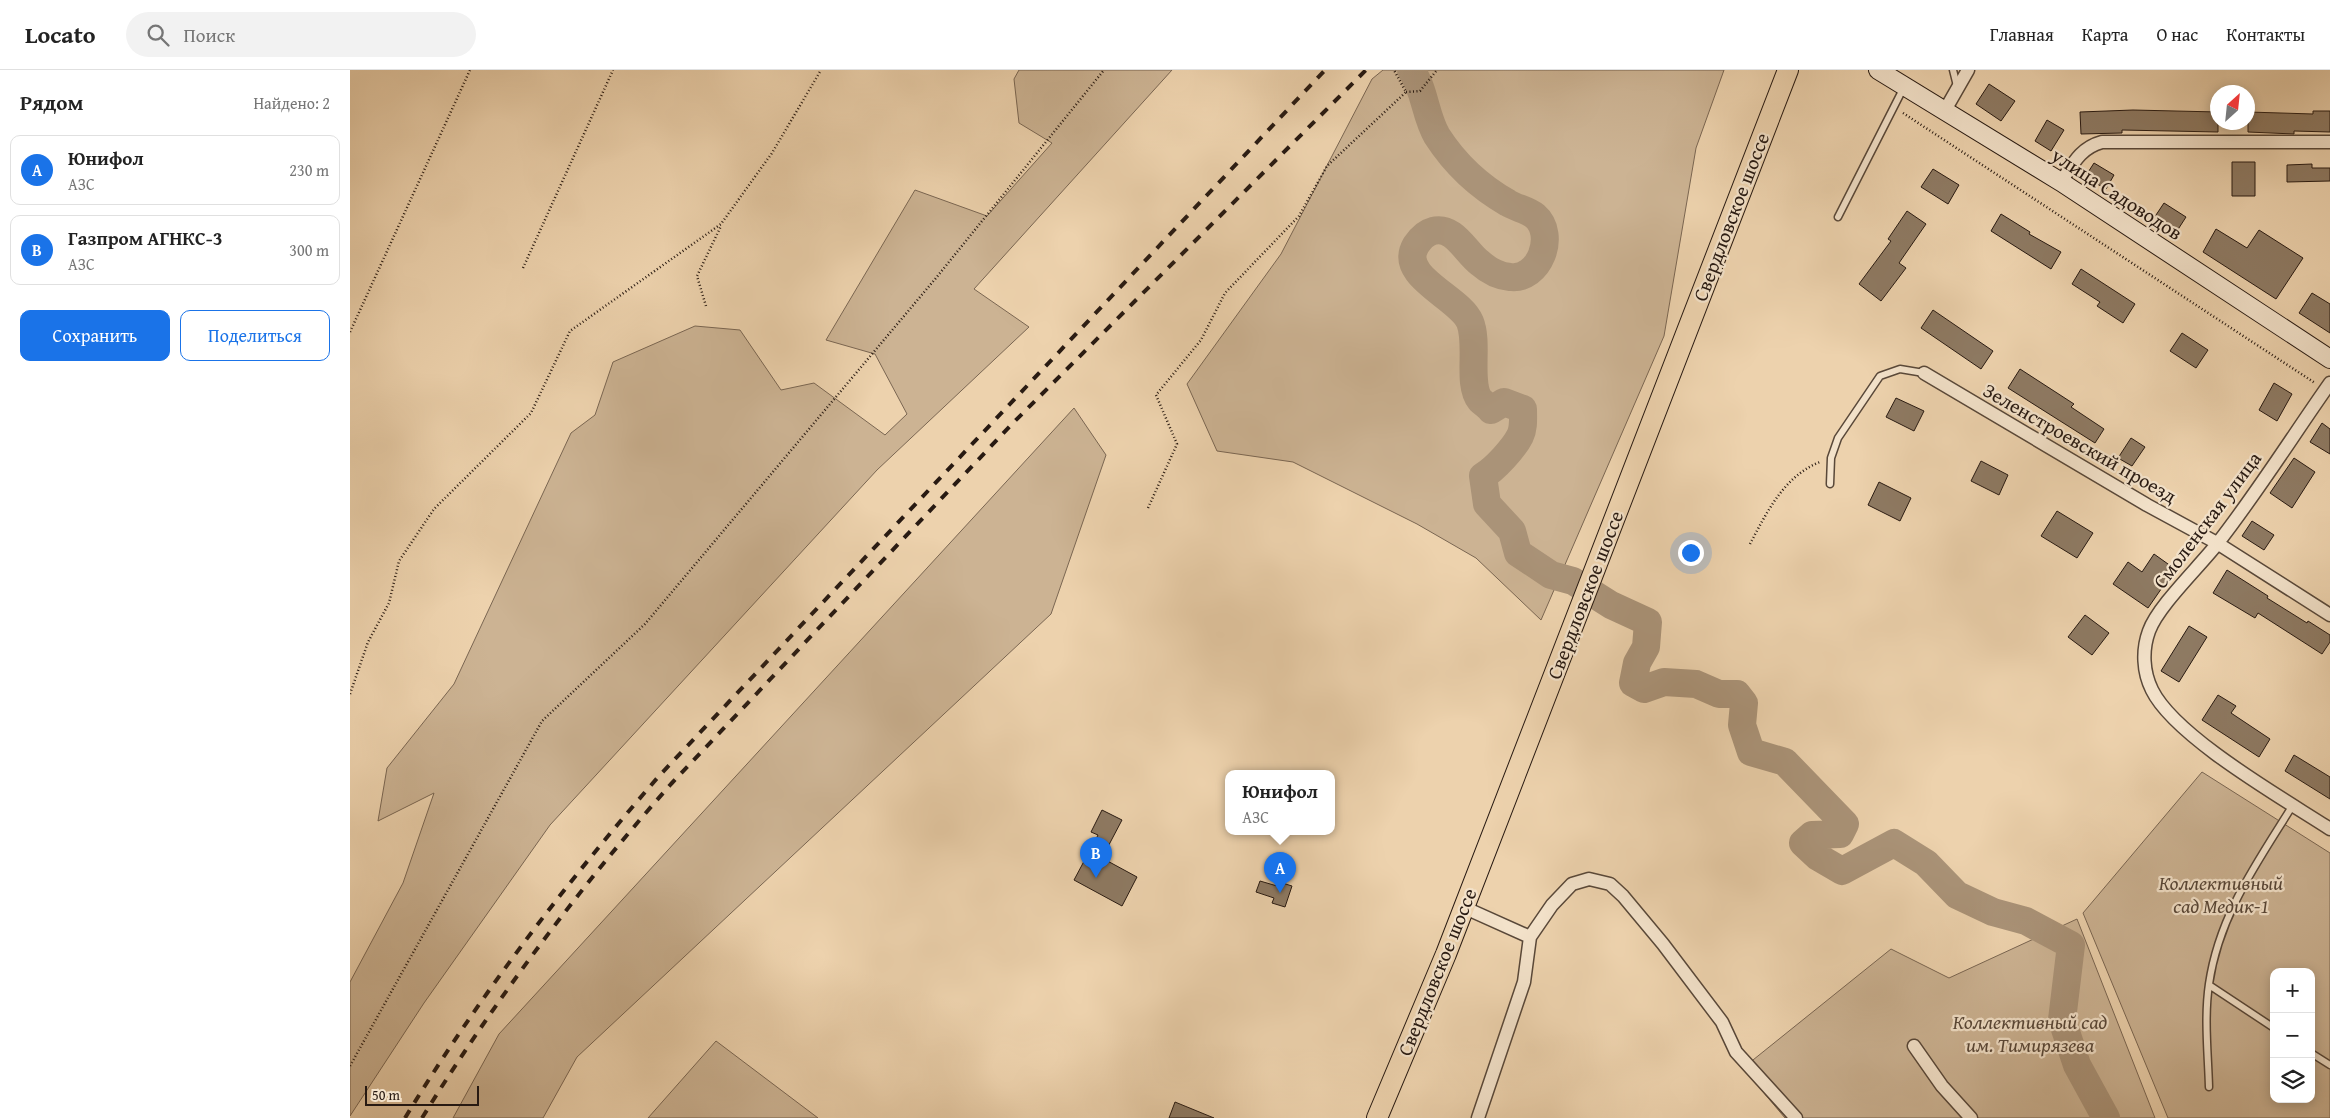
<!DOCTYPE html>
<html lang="ru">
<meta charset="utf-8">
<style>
:root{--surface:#fff;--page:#f2f2f2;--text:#222;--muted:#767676;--line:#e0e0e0;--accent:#1a73e8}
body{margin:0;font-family:"Gentium Book Plus",serif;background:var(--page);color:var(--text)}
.controls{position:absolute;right:15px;bottom:15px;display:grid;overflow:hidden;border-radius:10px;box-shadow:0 2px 12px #0003}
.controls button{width:45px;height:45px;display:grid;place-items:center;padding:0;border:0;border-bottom:1px solid var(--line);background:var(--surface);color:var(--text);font:25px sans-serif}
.compass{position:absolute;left:1860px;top:15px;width:45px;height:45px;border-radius:50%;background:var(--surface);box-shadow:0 2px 12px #0003;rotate:27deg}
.scale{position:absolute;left:15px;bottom:12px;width:114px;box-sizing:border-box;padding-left:5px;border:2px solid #281a12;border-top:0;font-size:14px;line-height:18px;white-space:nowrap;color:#281a12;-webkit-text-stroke:4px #f3e2ca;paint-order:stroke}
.you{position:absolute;left:1340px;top:482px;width:18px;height:18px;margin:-12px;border:4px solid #fff;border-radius:50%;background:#1a73e8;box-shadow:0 0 0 8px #1a73e833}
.badge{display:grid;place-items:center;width:32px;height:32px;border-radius:50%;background:var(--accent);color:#fff;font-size:16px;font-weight:700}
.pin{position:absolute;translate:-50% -41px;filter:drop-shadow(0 1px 2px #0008)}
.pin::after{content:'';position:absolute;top:26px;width:18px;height:15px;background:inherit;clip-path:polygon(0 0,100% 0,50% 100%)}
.popup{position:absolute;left:875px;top:700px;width:110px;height:65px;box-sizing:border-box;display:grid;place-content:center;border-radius:10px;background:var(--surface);filter:drop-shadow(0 1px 4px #0005);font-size:16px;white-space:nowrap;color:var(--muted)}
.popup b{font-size:19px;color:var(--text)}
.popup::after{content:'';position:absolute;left:50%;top:100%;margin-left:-10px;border:10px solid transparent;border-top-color:var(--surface)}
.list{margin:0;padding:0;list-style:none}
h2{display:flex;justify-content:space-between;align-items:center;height:65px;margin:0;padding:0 20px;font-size:21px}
h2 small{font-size:16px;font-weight:400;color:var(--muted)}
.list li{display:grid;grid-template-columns:32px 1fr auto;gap:15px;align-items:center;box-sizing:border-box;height:70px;margin:0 10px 10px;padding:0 10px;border:1px solid var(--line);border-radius:10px}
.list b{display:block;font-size:19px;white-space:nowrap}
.list p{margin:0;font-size:16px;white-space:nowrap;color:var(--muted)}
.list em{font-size:16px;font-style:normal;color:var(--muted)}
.actions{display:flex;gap:10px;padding:15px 20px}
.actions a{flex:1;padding:11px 0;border:1px solid var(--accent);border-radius:10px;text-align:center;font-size:18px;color:var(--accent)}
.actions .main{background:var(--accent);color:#fff}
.icon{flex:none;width:28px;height:28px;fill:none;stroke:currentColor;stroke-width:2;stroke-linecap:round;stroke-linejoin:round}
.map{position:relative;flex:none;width:1980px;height:1048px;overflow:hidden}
header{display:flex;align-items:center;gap:30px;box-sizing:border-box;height:70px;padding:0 25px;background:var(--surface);border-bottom:1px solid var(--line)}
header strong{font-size:24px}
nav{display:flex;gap:28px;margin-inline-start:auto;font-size:18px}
.search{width:350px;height:45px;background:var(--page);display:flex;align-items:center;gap:12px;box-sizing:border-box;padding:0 18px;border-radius:28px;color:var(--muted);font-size:19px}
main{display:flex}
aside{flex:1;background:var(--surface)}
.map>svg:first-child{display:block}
</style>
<header>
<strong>Locato</strong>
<div class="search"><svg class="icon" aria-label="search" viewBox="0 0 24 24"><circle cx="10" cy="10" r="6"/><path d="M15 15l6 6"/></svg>Поиск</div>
<nav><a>Главная</a><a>Карта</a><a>О нас</a><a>Контакты</a></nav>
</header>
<main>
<aside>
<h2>Рядом<small>Найдено: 2</small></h2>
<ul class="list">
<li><span class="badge">A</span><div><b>Юнифол</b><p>АЗС</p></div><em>230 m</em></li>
<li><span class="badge">B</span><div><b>Газпром АГНКС-3</b><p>АЗС</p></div><em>300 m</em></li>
</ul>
<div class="actions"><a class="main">Сохранить</a><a>Поделиться</a></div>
</aside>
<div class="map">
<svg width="1980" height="1048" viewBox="0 0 1980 1048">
<rect width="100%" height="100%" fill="#edd2ad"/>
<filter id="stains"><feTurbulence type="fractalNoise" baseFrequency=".004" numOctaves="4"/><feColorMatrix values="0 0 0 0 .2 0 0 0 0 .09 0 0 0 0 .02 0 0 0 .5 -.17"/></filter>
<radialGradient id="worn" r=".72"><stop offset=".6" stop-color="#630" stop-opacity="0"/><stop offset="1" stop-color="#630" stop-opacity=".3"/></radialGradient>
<path fill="#ccb393" stroke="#7a6652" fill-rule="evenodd" d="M669,0H822L624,219L679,257L527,400L200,755L74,933L0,1046V912L53,813L84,723L28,751L37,698L104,614L221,363L245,345L263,292L345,256L390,260L431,320L464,313L535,365L557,344L525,284L476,270L565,120L637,146L702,73L669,53L664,9Z
M1033,0H1374L1346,78L1314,266L1191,550L1126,488L1067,454L943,392L867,381L837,314L931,184L1022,9Z
M724,338L756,385L701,544L227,987L193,1048H103L149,964Z
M1852,702L1980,783V1048H1818L1733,843ZM1924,902H1961V1029H1924Z
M1727,849L1805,1048H1435L1393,998L1541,879L1599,908Z
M366,971L468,1048H298Z"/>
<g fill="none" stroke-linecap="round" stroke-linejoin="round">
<path stroke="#aa9378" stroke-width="28" d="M1061,0C1075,19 1075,46 1087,66C1105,94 1130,117 1158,133C1166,138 1178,140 1185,146C1207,165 1189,211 1160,207C1149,206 1139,201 1130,193C1116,183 1104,155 1083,161C1075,163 1070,169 1066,175C1047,207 1110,227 1120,252C1129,274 1117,314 1130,330C1133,333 1138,336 1141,340L1154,332L1173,339C1173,348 1174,358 1170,366C1164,378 1145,399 1133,406L1137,434L1162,461L1168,483L1201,505L1223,511L1261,535L1298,552L1296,577L1287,593L1283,613L1294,619L1314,612L1346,614L1369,624H1387L1394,633L1392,655L1401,682L1435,692L1495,754L1490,764L1462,765L1453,773L1468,787L1492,801L1544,773L1576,793L1607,825L1643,842L1676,851L1721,875L1712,950L1727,995L1756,1048"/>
</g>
<path fill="#8e7a63" stroke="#281a12" d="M1639,14L1665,31L1651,51L1626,34Z
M1783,40L1868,42V62L1772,60V63L1731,64L1730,42Z
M1963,41H1980V62L1944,61V64L1898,62V42L1963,44Z
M1697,50L1714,60L1701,81L1685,71Z
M1882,92H1905V126H1882Z
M1744,93L1764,105L1756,119L1735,107Z
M1962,94V98H1980V111L1937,112V95Z
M1583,99L1609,115L1598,134L1571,117Z
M1814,133L1836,147L1827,161L1804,148Z
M1557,141L1576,154L1549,193L1556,198L1531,231L1509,214L1541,171L1538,169Z
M1651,144L1680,162L1679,164L1711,182L1701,199L1641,161Z
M1866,159L1897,178L1909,160L1953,188L1926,229L1853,182Z
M1731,199L1785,234L1773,253L1747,236L1750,232L1722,214Z
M1962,223L1980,234V263L1949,243Z
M1583,240L1643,281L1631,299L1571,258Z
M1832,263L1858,280L1846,298L1820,281Z
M1670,299L1724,334L1721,337L1754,359L1745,373L1658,318Z
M1924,313L1942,324L1927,351L1909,340Z
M1546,328L1574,341L1564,361L1536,347Z
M1972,353L1980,359V384L1960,372Z
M1781,368L1795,377L1782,396L1768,388Z
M1944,388L1965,402L1942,438L1920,423Z
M1631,391L1658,405L1649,425L1621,411Z
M1529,412L1561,428L1550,451L1518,435Z
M1707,441L1743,463L1727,488L1691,466Z
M1902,451L1924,465L1914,480L1892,466Z
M1804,484L1825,499L1798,538L1763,514L1778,492L1792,502Z
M1877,500L1918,526L1917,528L1957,553L1958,551L1980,565V572L1972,584L1908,543L1905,548L1863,523Z
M1735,545L1759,563L1742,585L1718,567Z
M1839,556L1857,567L1829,612L1811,601Z
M1868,625L1886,636L1881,643L1920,669L1909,687L1852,650Z
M1944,685L1980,707V729L1935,701Z
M752,740L772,750L752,788L787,807L772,836L724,810L748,765L741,762Z
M910,811L927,816L929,812L942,816L935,837L922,833L924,828L906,822Z
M825,1032L864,1048H819Z"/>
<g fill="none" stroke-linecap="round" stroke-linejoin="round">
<defs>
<path id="service" d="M1603,0L1607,16
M1488,147L1554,17
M1480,414L1481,388L1488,368L1530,306L1550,299L1574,303
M1859,915L1924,958
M1961,983L1980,995
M1859,1017C1858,983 1854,948 1859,914C1869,845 1907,793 1943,735"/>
<path id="minor" d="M1594,42L1618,0
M1711,112C1723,94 1730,78 1752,72H1980
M1574,303L1797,435L1867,473L1980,545
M1980,313C1942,367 1907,423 1867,474C1849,497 1808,536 1799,561C1792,580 1793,602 1802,620C1825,667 1934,729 1980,759
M1113,837L1180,867L1202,835L1222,814L1239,809L1260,814L1273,826L1313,874L1372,952L1386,982L1446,1048
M1564,976L1592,1016L1621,1048
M1128,1048L1174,912L1180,867"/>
<path id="secondary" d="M1528,0L1711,112L1980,289"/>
<path id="primary" d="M1027,1048L1096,884L1438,0"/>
</defs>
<use href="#service" stroke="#594839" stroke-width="9"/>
<use href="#minor" stroke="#594839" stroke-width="15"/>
<use href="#secondary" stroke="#281a12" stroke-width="20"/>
<use href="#primary" stroke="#281a12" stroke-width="22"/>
<path stroke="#281a12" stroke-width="2.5" stroke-dasharray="1 2.5" stroke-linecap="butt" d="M1056,22L1070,21L1087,0
M1553,43L1965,313
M173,198L263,0
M356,236L347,206L371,156
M0,262L120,0
M798,438L827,374L806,325L851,270L875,223L949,146L977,96L1056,22L1044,0
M1400,474C1417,442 1434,406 1470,392
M0,624L18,572L39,533L49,491L84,439L181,343L220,261L371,154L422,83L471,0
M0,996L192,651L295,554L586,208L754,0"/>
<use href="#service" stroke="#f3e2ca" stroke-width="6"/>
<use href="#minor" stroke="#f3e2ca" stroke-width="12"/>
<use href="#secondary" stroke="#f3e2ca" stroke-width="18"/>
<use href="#primary" stroke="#edd2ad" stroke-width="20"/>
<path stroke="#281a12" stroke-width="4" stroke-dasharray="9 9" stroke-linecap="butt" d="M55,1048C129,926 216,813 309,706L975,0
M72,1048C145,930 229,818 321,714L662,354L1016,0"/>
</g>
<g text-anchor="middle" stroke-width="4.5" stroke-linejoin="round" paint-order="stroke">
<g font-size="20" fill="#281a12" stroke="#f3e2ca">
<text transform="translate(1767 124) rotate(33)" y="7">улица Садоводов</text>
<text transform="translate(1381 147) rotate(-69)" y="7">Свердловское шоссе</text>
<text transform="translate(1730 373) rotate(30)" y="7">Зеленстроевский проезд</text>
<text transform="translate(1857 450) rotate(-53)" y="7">Смоленская улица</text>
<text transform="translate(1235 525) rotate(-69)" y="7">Свердловское шоссе</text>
<text transform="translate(1087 902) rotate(-68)" y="7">Свердловское шоссе</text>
</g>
<g font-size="20" font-style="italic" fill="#594839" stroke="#f3e2ca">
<text x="1871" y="820">Коллективный<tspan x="1871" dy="23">сад Медик-1</tspan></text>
<text x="1680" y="959">Коллективный сад<tspan x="1680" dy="23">им. Тимирязева</tspan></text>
</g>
</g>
<rect width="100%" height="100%" filter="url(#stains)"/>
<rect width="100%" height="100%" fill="url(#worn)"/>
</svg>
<div class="controls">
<button>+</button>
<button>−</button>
<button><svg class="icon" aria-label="layers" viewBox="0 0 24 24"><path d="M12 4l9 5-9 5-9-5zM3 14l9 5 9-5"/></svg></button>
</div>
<svg class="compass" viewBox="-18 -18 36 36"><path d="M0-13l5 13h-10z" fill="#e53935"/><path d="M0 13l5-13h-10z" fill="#767676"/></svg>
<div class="scale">50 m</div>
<div class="you"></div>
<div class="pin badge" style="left:930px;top:823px">A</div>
<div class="popup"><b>Юнифол</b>АЗС</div>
<div class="pin badge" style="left:746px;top:808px">B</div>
</div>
</main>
